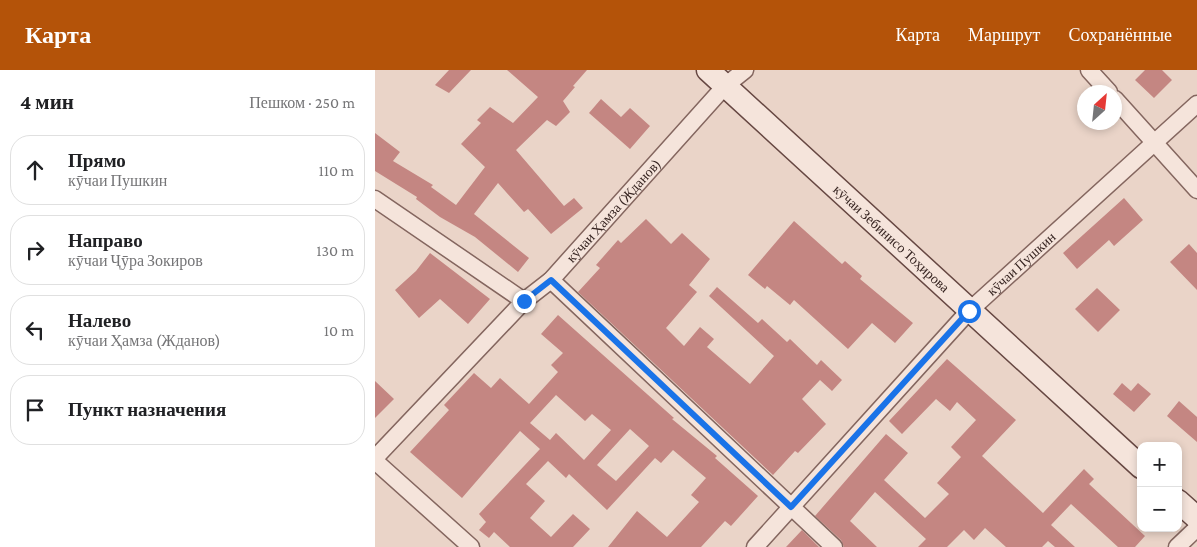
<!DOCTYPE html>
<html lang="ru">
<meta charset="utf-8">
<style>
:root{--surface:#fff;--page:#f6f6f6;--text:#202124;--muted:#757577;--line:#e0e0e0;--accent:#b45309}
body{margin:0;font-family:"Crimson Pro",serif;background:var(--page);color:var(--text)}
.controls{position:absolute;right:15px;bottom:15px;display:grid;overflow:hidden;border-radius:10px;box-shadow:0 2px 8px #0003}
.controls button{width:45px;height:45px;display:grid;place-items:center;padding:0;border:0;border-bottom:1px solid var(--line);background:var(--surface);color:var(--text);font:25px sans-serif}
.compass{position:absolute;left:702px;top:15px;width:45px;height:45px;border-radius:50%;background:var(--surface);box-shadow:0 2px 8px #0003;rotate:27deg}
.stop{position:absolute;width:15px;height:15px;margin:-11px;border:4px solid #1a73e8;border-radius:50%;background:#fff}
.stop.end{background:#1a73e8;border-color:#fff;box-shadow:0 1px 5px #0008}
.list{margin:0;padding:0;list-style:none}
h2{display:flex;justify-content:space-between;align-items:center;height:65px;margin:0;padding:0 20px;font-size:21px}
h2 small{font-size:16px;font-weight:400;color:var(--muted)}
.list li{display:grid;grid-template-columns:32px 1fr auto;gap:15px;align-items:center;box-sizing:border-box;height:70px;margin:0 10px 10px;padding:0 10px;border:1px solid var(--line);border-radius:20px}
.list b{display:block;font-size:19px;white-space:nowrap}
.list p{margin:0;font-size:16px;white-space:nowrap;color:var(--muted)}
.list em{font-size:16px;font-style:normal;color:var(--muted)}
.icon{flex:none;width:28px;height:28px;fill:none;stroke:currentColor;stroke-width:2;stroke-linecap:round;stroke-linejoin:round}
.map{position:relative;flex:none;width:822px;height:477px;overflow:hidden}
header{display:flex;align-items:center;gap:30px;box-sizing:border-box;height:70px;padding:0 25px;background:var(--accent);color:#fff}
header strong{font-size:24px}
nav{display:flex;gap:28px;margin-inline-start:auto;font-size:18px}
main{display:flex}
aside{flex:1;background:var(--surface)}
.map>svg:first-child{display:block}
</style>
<header>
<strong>Карта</strong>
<nav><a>Карта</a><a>Маршрут</a><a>Сохранённые</a></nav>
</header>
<main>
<aside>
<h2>4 мин<small>Пешком · 250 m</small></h2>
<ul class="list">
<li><svg class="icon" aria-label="ahead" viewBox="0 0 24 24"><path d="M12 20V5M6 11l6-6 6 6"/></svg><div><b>Прямо</b><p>кӯчаи Пушкин</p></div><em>110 m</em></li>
<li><svg class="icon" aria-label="right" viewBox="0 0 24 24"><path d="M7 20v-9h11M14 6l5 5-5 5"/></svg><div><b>Направо</b><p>кӯчаи Ҷӯра Зокиров</p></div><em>130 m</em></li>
<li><svg class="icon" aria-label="left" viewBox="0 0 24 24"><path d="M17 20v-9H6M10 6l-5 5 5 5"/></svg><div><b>Налево</b><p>кӯчаи Ҳамза (Жданов)</p></div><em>10 m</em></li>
<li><svg class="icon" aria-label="arrive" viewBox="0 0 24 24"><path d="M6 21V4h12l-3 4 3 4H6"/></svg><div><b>Пункт назначения</b></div></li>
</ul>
</aside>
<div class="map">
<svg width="822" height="477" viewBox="0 0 822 477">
<rect width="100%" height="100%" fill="#ead4c8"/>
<path fill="#c48682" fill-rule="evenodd" d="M74,0H96L74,23L60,15Z
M132,0H212L198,16L200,17L188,31L195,42L181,56L172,50L141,80L189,136L199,128L208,138L176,164L153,139L149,142L123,113L99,144L154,188L143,202L100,167L65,147L41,129L42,127L0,101V63L25,82L18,91L58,115L56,117L81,135L110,97L86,74L106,53L102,50L115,37L138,53L163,27Z
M770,0H787L797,10L779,28L760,10Z
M226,29L246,47L255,38L275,56L255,79L214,43Z
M749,128L768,150L739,176L734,170L702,199L688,183Z
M271,149L296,174L307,163L335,189L314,215L322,222L291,258L309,276L325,257L339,269L332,277L375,314L399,286L334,226L342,217L383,253L387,249L412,272L415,269L442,295L446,290L467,310L457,321L445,310L427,329L451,354L423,383L420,381L398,405L203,222L225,198L221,195L243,170L246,173Z
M419,151L467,194L470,191L487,206L485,209L538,253L520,273L497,253L473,279L419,230L415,235L392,216L390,219L373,205Z
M814,174L822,183V220L795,192Z
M55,183L115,229L93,254L65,229L44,248L20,220L41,201Z
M722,218L745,240L723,262L700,239Z
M183,245L299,348L297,349L342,386L340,388L383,426L356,456L350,451L326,477H233L262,441L292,467L324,432L316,425L331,408L298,380L286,393L280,388L232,440L194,404L191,408L173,391L151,414L170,431L155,448L176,467L198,444L215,459L198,477H135L119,462L114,468L104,460L111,452L104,444L165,379L145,361L87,428L35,382L74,340L69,335L99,303L116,318L125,308L154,334L183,302L176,295L188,283L166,264ZM181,325L210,351L217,344L236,360L209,390L181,363L175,370L155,353ZM255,359L274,376L241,411L222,395Z
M572,289L641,350L607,386L668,443L709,399L719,409L714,414L770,466L760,477H743L696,434L676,455L700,477H680L673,471L667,477H631L610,458L599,470L589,460L572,477H543L551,469L500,422L475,451L502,477H469L466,470L440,446L511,364L533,383L509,410L550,448L574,424L562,413L586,387L576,377L601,350L582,332L575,341L561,329L527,364L514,351Z
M0,311L19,329L0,348Z
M747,313L756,321L763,313L776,324L759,342L738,324Z
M804,331L822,347V372L792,346Z
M427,460L444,477H411Z"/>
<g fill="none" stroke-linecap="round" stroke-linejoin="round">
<defs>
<g id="minor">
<path d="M714,0L734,22"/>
<path d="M740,29L822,120"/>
<path d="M0,129L149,231"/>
<path d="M176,210L459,477"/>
<path id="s1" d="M0,388L149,231L176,210L350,16L370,0"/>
<path d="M0,391L96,477"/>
<path id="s2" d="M380,477L594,241L822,34"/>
<path d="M802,477L822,458"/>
</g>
<g id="secondary">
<path id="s3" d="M333,0L766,397"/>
<path d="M803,431L822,448"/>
</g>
</defs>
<use href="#minor" stroke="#84665f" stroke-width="19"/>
<use href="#secondary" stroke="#664742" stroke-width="25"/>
<use href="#minor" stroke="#f5e4db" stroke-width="16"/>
<use href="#secondary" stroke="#f5e4db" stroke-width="22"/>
</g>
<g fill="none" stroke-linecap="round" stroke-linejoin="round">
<path stroke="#1a73e8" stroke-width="6" d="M149,231L176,210L416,437L594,241"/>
</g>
<g text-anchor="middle" stroke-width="4" stroke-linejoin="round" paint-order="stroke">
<g font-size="14" fill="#362421" stroke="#f2e1d7">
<text dy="5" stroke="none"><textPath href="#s1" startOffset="344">кӯчаи Ҳамза (Жданов)</textPath></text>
<text dy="5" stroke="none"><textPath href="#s3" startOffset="249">кӯчаи Зебинисо Тоҳирова</textPath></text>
<text dy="5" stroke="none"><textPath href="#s2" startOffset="389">кӯчаи Пушкин</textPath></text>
</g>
</g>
</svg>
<div class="controls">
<button>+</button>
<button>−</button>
</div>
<svg class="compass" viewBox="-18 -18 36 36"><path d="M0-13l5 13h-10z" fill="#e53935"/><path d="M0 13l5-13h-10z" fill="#757577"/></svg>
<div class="stop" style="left:594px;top:241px"></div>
<div class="stop end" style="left:149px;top:231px"></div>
</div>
</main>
